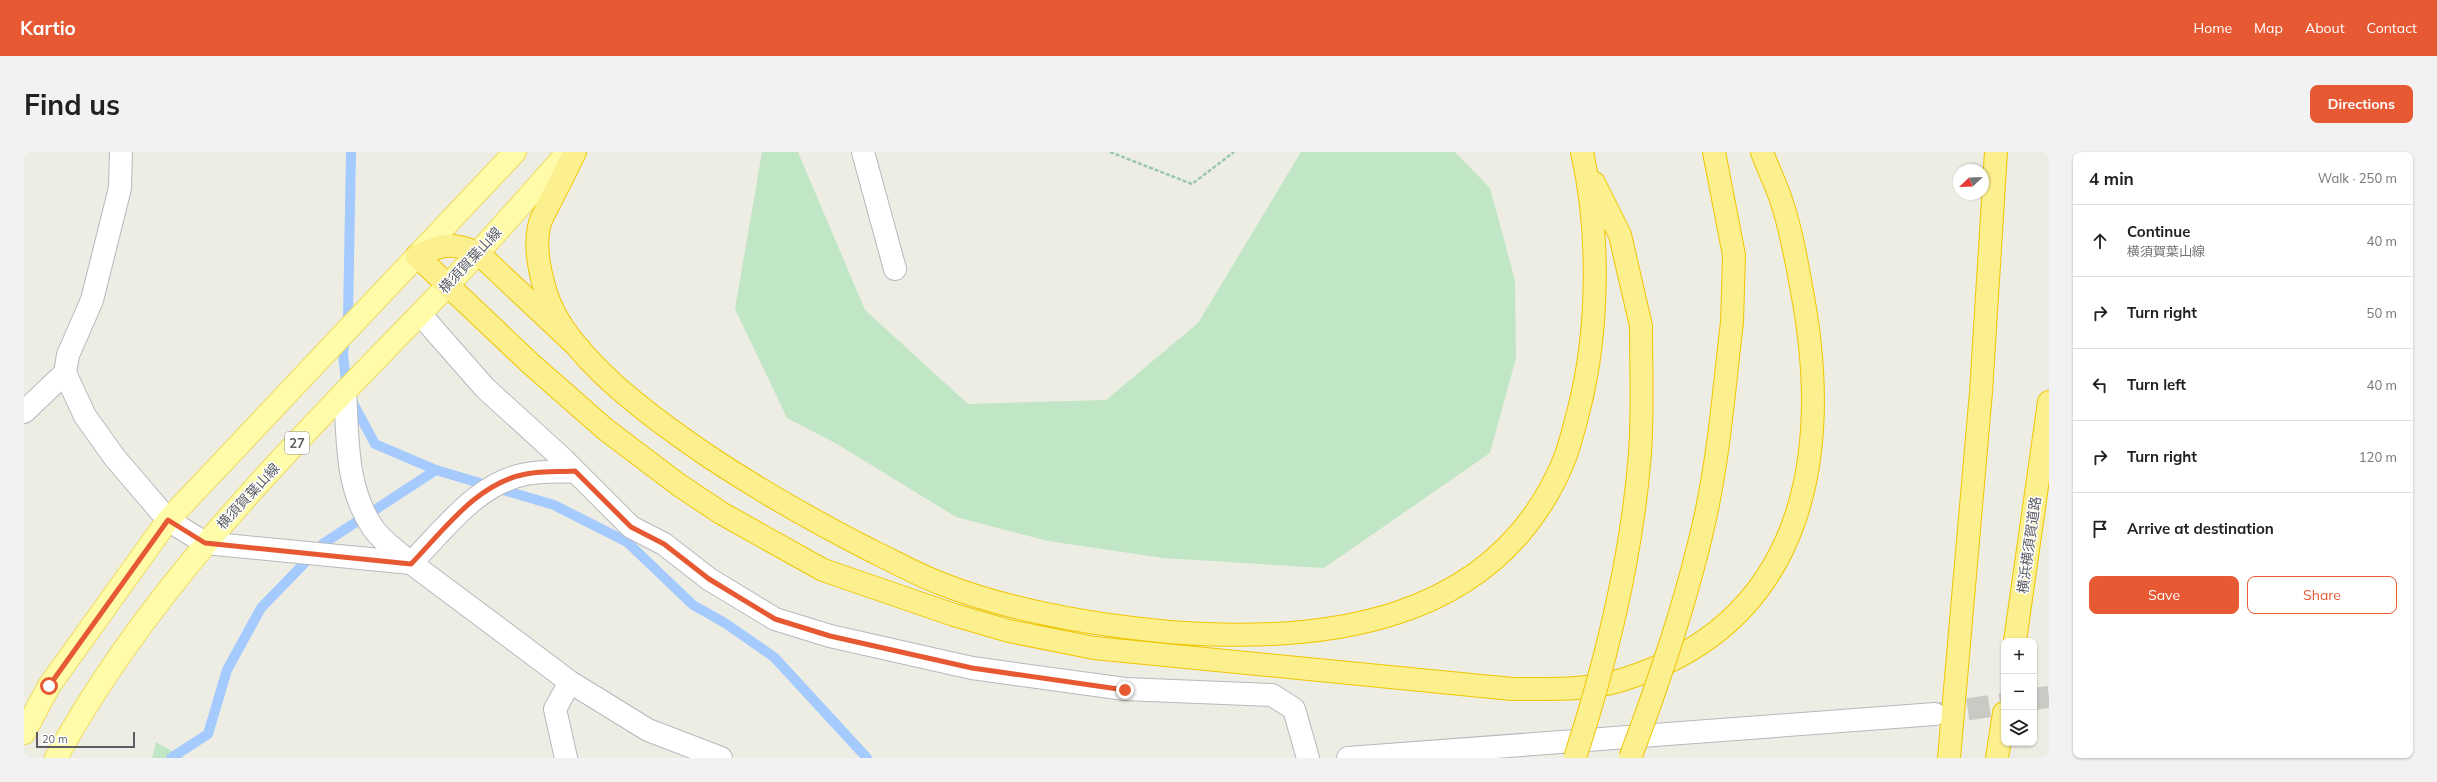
<!DOCTYPE html>
<meta charset="utf-8">
<style>
:root{--surface:#fff;--page:#f2f2f2;--text:#202124;--muted:#757577;--line:#e0e0e0;--accent:#e75932}
body{margin:0;font-family:Mulish,"Noto Sans JP",sans-serif;background:var(--page);color:var(--text)}
.controls{position:absolute;right:12px;bottom:12px;display:grid;overflow:hidden;border-radius:8px;box-shadow:0 1px 3px #0004}
.controls button{width:36px;height:36px;display:grid;place-items:center;padding:0;border:0;border-bottom:1px solid var(--line);background:var(--surface);color:var(--text);font:20px sans-serif}
.compass{position:absolute;left:1929px;top:12px;width:36px;height:36px;border-radius:50%;background:var(--surface);box-shadow:0 1px 3px #0004;rotate:247deg}
.scale{position:absolute;left:12px;bottom:10px;width:99px;box-sizing:border-box;padding-left:4px;border:2px solid #5c5e64;border-top:0;font-size:11px;line-height:14px;white-space:nowrap;color:#5c5e64;-webkit-text-stroke:3px #fff;paint-order:stroke}
.stop{position:absolute;width:12px;height:12px;margin:-9px;border:3px solid #e75932;border-radius:50%;background:#fff}
.stop.end{background:#e75932;border-color:#fff;box-shadow:0 1px 4px #0008}
.list{margin:0;padding:0;list-style:none}
h2{display:flex;justify-content:space-between;align-items:center;height:52px;margin:0;padding:0 16px;font-size:17px}
h2 small{font-size:13px;font-weight:400;color:var(--muted)}
.list li{display:grid;grid-template-columns:26px 1fr auto;gap:12px;align-items:center;box-sizing:border-box;height:72px;padding:0 16px;border-top:1px solid var(--line)}
.list b{display:block;font-size:15px;white-space:nowrap}
.list p{margin:0;font-size:13px;white-space:nowrap;color:var(--muted)}
.list em{font-size:13px;font-style:normal;color:var(--muted)}
.actions{display:flex;gap:8px;padding:12px 16px}
.actions a{flex:1;padding:9px 0;border:1px solid var(--accent);border-radius:8px;text-align:center;font-size:14px;color:var(--accent)}
.actions .main{background:var(--accent);color:#fff}
.icon{flex:none;width:22px;height:22px;fill:none;stroke:currentColor;stroke-width:2;stroke-linecap:round;stroke-linejoin:round}
.map{position:relative;flex:none;width:2025px;height:606px;overflow:hidden;border-radius:8px}
header{display:flex;align-items:center;gap:24px;box-sizing:border-box;height:56px;padding:0 20px;background:var(--accent);color:#fff}
header strong{font-size:19px}
nav{display:flex;gap:22px;margin-inline-start:auto;font-size:14px}
.intro{display:flex;align-items:center;justify-content:space-between;box-sizing:border-box;height:96px;padding:0 24px}
h1{margin:0;font-size:28px}
.button{padding:10px 18px;border-radius:8px;background:var(--accent);color:#fff;font-size:14px;font-weight:700}
main{display:flex;gap:24px;padding:0 24px}
aside{flex:1;background:var(--surface);border-radius:8px;box-shadow:0 1px 3px #0004}
.map>svg:first-child{display:block}
</style>
<header>
<strong>Kartio</strong>
<nav><a>Home</a><a>Map</a><a>About</a><a>Contact</a></nav>
</header>
<div class="intro"><h1>Find us</h1><a class="button">Directions</a></div>
<main>
<div class="map">
<svg width="2025" height="606" viewBox="0 0 2025 606">
<rect width="100%" height="100%" fill="#eeede4"/>
<path fill="#c1e6c6" d="M738,0H774L841,158L944,252L1082,248L1174,171L1277,0H1431L1466,36L1491,128L1492,206L1466,301L1300,416L1139,406L1024,389L932,365L813,292L763,266L711,157Z
M132,590L160,606H128Z"/>
<g fill="none" stroke-linecap="round" stroke-linejoin="round">
<path stroke="#a5cbfe" stroke-width="10" d="M327,0L324,166L319,202L323,240L351,292L412,318L530,353L603,390L669,453L701,471L750,505L843,606
M147,606L184,582L203,518L237,456L300,391L412,318"/>
<path stroke="#cac9c4" stroke-width="22" stroke-dasharray="22 11" stroke-linecap="butt" d="M2010,547L2025,545
M1911,562L1980,552"/>
<defs>
<path id="minor" d="M97,0L96,36L68,148L44,203L41,221L61,264L91,306L144,368L181,391L387,411L546,530L624,578L697,606
M839,0L871,117
M396,162L461,236L539,307L607,375L640,392L685,427L751,467L806,484L948,516L1101,537L1248,543L1270,557L1284,606
M321,239C324,286 321,335 349,376C358,389 375,401 387,411C420,378 453,331 502,322C518,319 535,320 551,319
M0,260L41,221
M542,606L531,557L546,530
M1324,606L1911,562"/>
<path id="major" d="M0,581L25,534L144,368L491,0
M32,606C131,425 282,281 423,134C465,90 504,45 544,0"/>
<path id="highway" d="M551,0C543,17 534,35 525,52C522,59 516,67 515,75C510,96 516,121 522,141C541,204 631,268 684,304C738,340 793,371 850,400C873,411 894,423 918,432C990,460 1070,473 1146,480C1299,492 1469,472 1538,313C1546,295 1550,275 1555,257C1575,178 1576,79 1558,0
M1690,0L1710,103L1708,170
M1570,31L1596,83L1617,174
M556,197L454,101C427,90 419,92 393,104L507,212L581,277L655,333L697,361L799,418L930,463L985,479L1070,496L1488,537C1526,537 1565,539 1601,527C1784,469 1809,299 1777,134C1772,106 1767,78 1758,51C1753,34 1744,17 1738,0
M1991,489L2025,250
M1925,606L1957,240L1972,0
M1973,606L1980,561"/>
</defs>
<use href="#minor" stroke="#b6b8be" stroke-width="24"/>
<use href="#major" stroke="#efda5c" stroke-width="24"/>
<use href="#highway" stroke="#efc603" stroke-width="24"/>
<path stroke="#9ac6ac" stroke-width="2.5" stroke-dasharray="4 2" stroke-linecap="butt" d="M1086,0L1168,32L1210,0"/>
<use href="#minor" stroke="#fff" stroke-width="22"/>
<use href="#major" stroke="#fefca9" stroke-width="22"/>
<use href="#highway" stroke="#fbef8e" stroke-width="22"/>
<defs>
<path id="highway-bridge" d="M1551,606C1583,507 1608,405 1616,301C1619,259 1617,216 1617,174
M1606,606C1635,530 1662,451 1680,371C1695,305 1700,237 1708,170"/>
</defs>
<use href="#highway-bridge" stroke="#efc603" stroke-width="24" stroke-linecap="butt"/>
<use href="#highway-bridge" stroke="#fbef8e" stroke-width="22"/>
</g>
<g fill="none" stroke-linecap="round" stroke-linejoin="round">
<path stroke="#e75932" stroke-width="5" d="M25,534L144,368L181,391L387,412C420,378 453,331 502,322C518,319 535,320 551,319L607,375L640,392L685,427L751,467L806,484L948,516L1101,538"/>
</g>
<g text-anchor="middle" stroke-width="3" stroke-linejoin="round" paint-order="stroke">
<rect fill="#fff" stroke="#8d8e92" stroke-width="1" x="261" y="280" width="24" height="22" rx="3"/>
<g font-size="13" font-weight="bold" fill="#5c5e64">
<text x="273" y="296">27</text>
</g>
<g font-size="14" fill="#5c5e64" stroke="#fff">
<text transform="translate(446 108) rotate(-47)" y="5">横須賀葉山線</text>
<text transform="translate(224 344) rotate(-47)" y="5">横須賀葉山線</text>
<text transform="translate(2005 393) rotate(-82)" y="5">横浜横須賀道路</text>
</g>
</g>
</svg>
<div class="controls">
<button>+</button>
<button>−</button>
<button><svg class="icon" aria-label="layers" viewBox="0 0 24 24"><path d="M12 4l9 5-9 5-9-5zM3 14l9 5 9-5"/></svg></button>
</div>
<svg class="compass" viewBox="-18 -18 36 36"><path d="M0-13l5 13h-10z" fill="#e53935"/><path d="M0 13l5-13h-10z" fill="#757577"/></svg>
<div class="scale">20 m</div>
<div class="stop" style="left:25px;top:534px"></div>
<div class="stop end" style="left:1101px;top:538px"></div>
</div>
<aside>
<h2>4 min<small>Walk · 250 m</small></h2>
<ul class="list">
<li><svg class="icon" aria-label="ahead" viewBox="0 0 24 24"><path d="M12 20V5M6 11l6-6 6 6"/></svg><div><b>Continue</b><p>横須賀葉山線</p></div><em>40 m</em></li>
<li><svg class="icon" aria-label="right" viewBox="0 0 24 24"><path d="M7 20v-9h11M14 6l5 5-5 5"/></svg><div><b>Turn right</b></div><em>50 m</em></li>
<li><svg class="icon" aria-label="left" viewBox="0 0 24 24"><path d="M17 20v-9H6M10 6l-5 5 5 5"/></svg><div><b>Turn left</b></div><em>40 m</em></li>
<li><svg class="icon" aria-label="right" viewBox="0 0 24 24"><path d="M7 20v-9h11M14 6l5 5-5 5"/></svg><div><b>Turn right</b></div><em>120 m</em></li>
<li><svg class="icon" aria-label="arrive" viewBox="0 0 24 24"><path d="M6 21V4h12l-3 4 3 4H6"/></svg><div><b>Arrive at destination</b></div></li>
</ul>
<div class="actions"><a class="main">Save</a><a>Share</a></div>
</aside>
</main>
